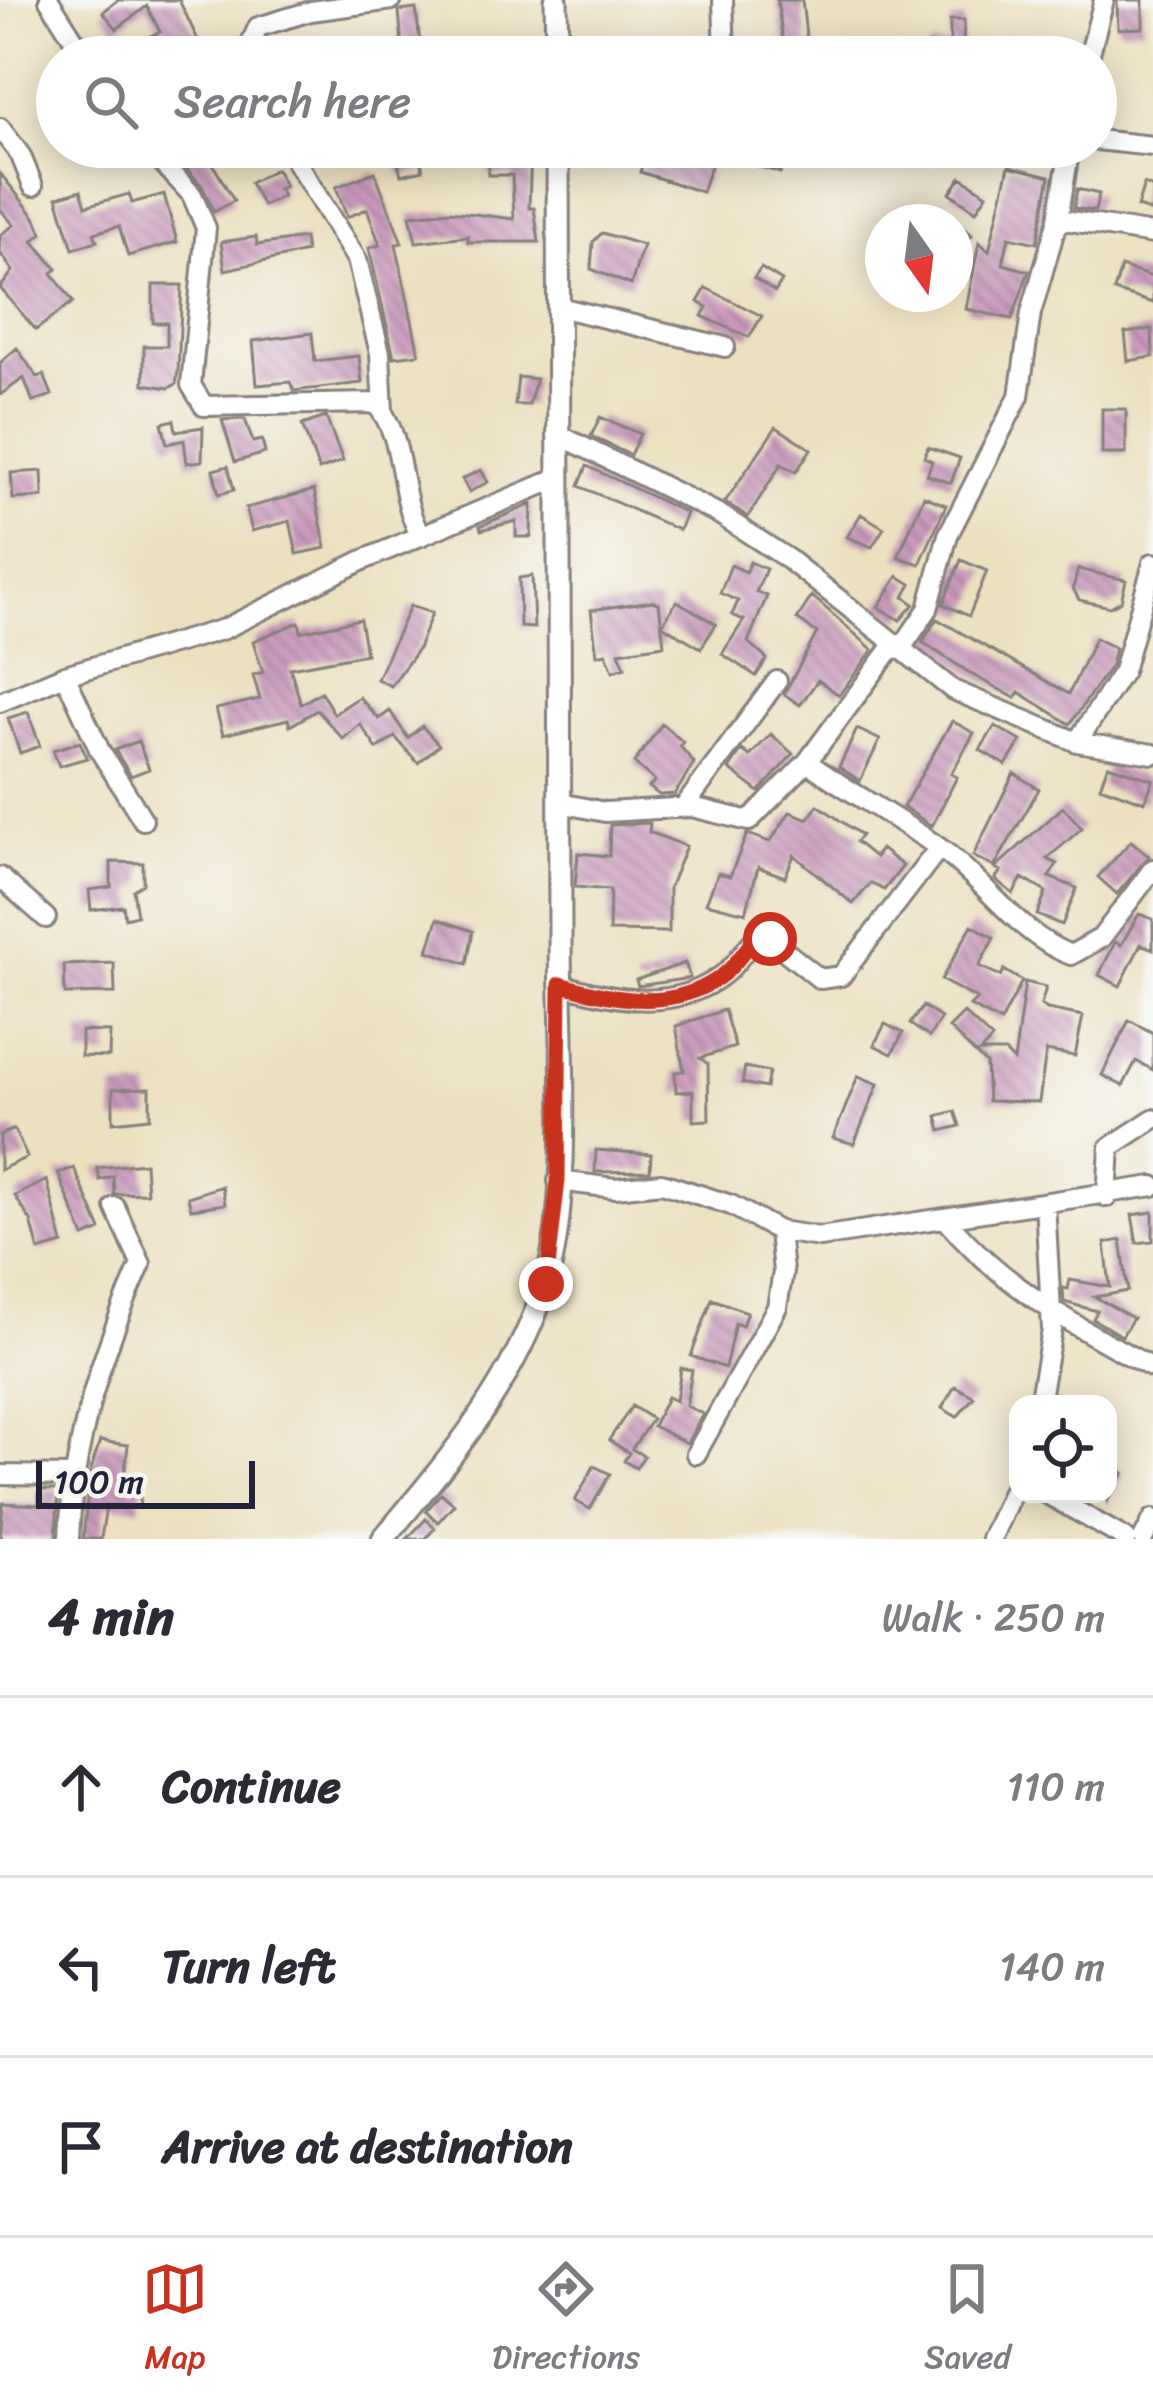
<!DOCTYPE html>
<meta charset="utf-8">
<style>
:root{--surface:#fff;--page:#f2f2f3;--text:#2b2b33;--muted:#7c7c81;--line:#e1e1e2;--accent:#c8321e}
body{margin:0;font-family:Sriracha,sans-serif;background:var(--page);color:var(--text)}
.controls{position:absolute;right:36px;bottom:36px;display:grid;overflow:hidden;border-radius:24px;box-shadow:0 6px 30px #0003}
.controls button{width:108px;height:108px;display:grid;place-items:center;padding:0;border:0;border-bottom:3px solid var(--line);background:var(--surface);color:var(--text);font:60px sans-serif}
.compass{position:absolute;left:865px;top:204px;width:108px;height:108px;border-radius:50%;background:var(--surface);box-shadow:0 6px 30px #0003;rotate:166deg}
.scale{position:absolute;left:36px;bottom:30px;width:219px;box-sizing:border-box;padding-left:12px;border:6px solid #22223b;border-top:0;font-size:33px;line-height:42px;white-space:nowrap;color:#22223b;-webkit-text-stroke:9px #f6f6f2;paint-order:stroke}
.stop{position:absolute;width:36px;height:36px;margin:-27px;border:9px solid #c8321e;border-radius:50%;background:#fff}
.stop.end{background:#c8321e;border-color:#fff;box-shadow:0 3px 12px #0008}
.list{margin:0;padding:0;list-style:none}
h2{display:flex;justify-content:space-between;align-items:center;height:156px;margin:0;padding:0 48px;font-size:51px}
h2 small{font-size:39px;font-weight:400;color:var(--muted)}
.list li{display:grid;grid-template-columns:78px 1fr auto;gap:36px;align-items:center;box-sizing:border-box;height:180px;padding:0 48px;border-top:3px solid var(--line)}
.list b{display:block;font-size:45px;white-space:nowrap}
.list em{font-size:39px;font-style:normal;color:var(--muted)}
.icon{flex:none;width:66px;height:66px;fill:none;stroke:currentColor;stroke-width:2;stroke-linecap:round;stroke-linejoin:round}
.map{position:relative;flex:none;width:1153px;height:1539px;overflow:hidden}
.search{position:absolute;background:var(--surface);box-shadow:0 6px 30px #0003;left:36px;right:36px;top:36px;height:132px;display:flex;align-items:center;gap:30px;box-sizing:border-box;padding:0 42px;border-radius:66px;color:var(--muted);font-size:45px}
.sheet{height:696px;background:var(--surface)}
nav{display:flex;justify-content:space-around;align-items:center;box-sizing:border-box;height:168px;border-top:3px solid var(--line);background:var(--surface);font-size:33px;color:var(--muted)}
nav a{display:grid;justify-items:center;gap:6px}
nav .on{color:var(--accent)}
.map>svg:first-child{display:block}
</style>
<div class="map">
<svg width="1153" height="1539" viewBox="0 0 1153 1539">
<defs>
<pattern id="building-back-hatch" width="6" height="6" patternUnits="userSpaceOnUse" patternTransform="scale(3)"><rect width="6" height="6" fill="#ca9abd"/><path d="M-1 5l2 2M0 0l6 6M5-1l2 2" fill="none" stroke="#a47d9b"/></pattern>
</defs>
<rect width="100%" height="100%" fill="#f6f6f2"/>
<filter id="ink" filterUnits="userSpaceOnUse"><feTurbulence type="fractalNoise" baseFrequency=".00833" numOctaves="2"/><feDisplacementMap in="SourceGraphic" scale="24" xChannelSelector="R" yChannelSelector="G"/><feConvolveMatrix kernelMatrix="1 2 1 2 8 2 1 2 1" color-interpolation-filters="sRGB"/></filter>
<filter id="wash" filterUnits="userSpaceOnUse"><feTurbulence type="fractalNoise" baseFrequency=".004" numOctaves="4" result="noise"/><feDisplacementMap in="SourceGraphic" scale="48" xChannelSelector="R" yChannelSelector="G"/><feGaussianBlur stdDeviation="2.7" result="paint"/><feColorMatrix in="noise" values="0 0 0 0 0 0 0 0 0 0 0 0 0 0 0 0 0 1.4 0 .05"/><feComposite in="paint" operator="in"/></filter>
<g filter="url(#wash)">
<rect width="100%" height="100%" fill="#ece0bf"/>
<g id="blocks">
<path fill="url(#building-back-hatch)" d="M118,0H179L199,42L169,57H101L160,32L147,6L117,29L103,12Z
M777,0H802L808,53L785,55Z
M1117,0H1143V28L1118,29Z
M416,9L420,43L430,41L433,57H403L399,11Z
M950,20H964L963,49L969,50V57H929L930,44L950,47Z
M312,42L313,57H288L287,44Z
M185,147H203L234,201L214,212L202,186L174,155Z
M394,147H418L423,170L401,175Z
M518,147H531L529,208H534L539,242H468V236L416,242L410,215L450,211L514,219L512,175H488V160H511L512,150Z
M648,147L711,165L702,192L640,172Z
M752,147H788L780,173L747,163Z
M1009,166L1050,176L1037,243L1009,237L1003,264L1029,271L1012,319L966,309L979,242L989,251Z
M276,169L285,186L279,189L283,196L263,206L250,183Z
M375,172L402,243L396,244L419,354L394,357L369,248L380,245L367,209L347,217L336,187Z
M0,173L35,217L42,233L33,241L57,269L52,273L73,302L36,330L0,288L13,271L0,253V235L14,225L0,209Z
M961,177L987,194L976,211L950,193Z
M1144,184L1153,188V212L1137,207Z
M1077,189L1099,194L1095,211L1074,208Z
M81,190L86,206L129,194L132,203L164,194L177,242L128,256L119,226L94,233L97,241L73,249L57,197Z
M955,219L972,235L955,253Z
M602,233L643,245L631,285L591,269L593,242Z
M256,237L257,245L304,238L306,252L225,270L221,242Z
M1121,267L1153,277V303L1114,291Z
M761,268L782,281L775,292L754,278Z
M153,285H182L178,371L176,384L169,388L144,384V346H167V323H153Z
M706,288L762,316L749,337L702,316L707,307L698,302Z
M1152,329L1153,357L1128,361L1125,333Z
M312,333L315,361L359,356L362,383L294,391L290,382L257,385L253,341Z
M17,348L37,377L44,375L52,395L33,402L24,378L0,395V363Z
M518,377L536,379L529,405H515Z
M1102,409H1126V454H1102Z
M326,417L343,461L319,470L302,425Z
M600,417L640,434L630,455L591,436Z
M245,419L253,442L262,440L265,453L235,462L222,420Z
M174,420L176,431L203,427L202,461L187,463L184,440L167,444L162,423Z
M776,427L811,449L796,472L781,464L748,517L725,502Z
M928,447L960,458L951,483L927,475L932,461L924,457Z
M228,466L234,490L219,494L213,470Z
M587,466L686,513L679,530L579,486Z
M481,470L488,482L469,492L462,479Z
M42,471L43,497L13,499L11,473Z
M314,490L326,548L297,554L290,521L252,531L246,508Z
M924,496L946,505L920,564L898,557Z
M532,504L531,537H516V521L481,530L480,526Z
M861,514L884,528L872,547L847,537Z
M961,560L987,571L969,616L943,604Z
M750,562L766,569L756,592L767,596L748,642L767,659L756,676L722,654L744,620L732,615L738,601L720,593L731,565L746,572Z
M1078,569L1126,580L1121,601L1110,607L1079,600L1073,588Z
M532,576L534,628L520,627L519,578Z
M898,576L911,584L904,597L914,604L900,620L878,607Z
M812,596L873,650L839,695L818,680L800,705L784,694L817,633L797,619Z
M652,601L659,603L664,645L619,652L625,667L613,671L606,653L597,655L591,610Z
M677,601L716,624L701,648L662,625Z
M410,606L432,613L418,649L391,686L377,679Z
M360,619L366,654L290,668L301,704L321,692L334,714L359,697L379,719L390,711L408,738L422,726L439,745L418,763L395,737L377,749L360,724L343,739L317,710L290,726L288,719L223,735L216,709L260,699L253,675L263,672L253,641L299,622L301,632Z
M937,619L1069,694L1095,638L1115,648L1111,665L1070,724L1019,692L1015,698L973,675L922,642Z
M28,712L40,746L20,753L8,718Z
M952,721L974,733L951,774L957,777L932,826L903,807Z
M662,724L683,742L680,746L694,763L675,794L659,795L649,787L655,781L634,763Z
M995,726L1021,741L1006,765L980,750Z
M857,729L880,740L860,781L839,767Z
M771,734L793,754L759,792L729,769L742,750L750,756Z
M138,741L149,769L131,776L115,750Z
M80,742L87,758L59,766L53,750Z
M1108,765L1153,780L1145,802L1100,786Z
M1014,773L1039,789L994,867L973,856Z
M818,805L861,835L856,842L875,857L881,849L903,866L884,890L871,883L853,904L794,855L785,877L758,867L746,913L706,903L718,873L730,876L747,834L770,842L790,812L808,819Z
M1063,807L1082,828L1047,859L1057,864L1049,877L1077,888L1062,925L1037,915L1046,892L1022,878L1013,894L995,879L1001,871L995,868Z
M650,823L649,832L686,846L669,888V932L609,931L610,890L575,887L578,853L609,856L610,825Z
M1131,841L1149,856L1117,894L1098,877Z
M111,862L143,863V884L133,890L137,915L125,918L123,906L91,910L89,890L111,887Z
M1139,914L1153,919V949L1141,944L1120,986L1099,975L1115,942L1121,945Z
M438,919L473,931L467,964L428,951Z
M972,925L994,938L979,966L1001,976L1004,970L1022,981L1001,1022L970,1006L977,999L941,980Z
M114,963L115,993L65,994L64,965Z
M685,963L690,978L638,986L636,980Z
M1025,982L1046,987L1041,1005L1047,1009L1083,1016L1075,1056L1046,1051L1039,1102L988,1101L986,1064L949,1028L964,1013L992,1039L980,1052H1005L1014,1061Z
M923,1006L941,1018L929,1037L910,1024Z
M724,1010L735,1047L700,1058L708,1064L709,1120L693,1121V1091L676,1092L675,1072L684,1071L676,1026Z
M1129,1020L1153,1033V1070L1136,1061L1123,1086L1102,1075Z
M885,1024L903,1033L892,1054L874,1045Z
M81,1031L110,1032L109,1057L81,1056Z
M745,1067L769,1072L766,1088L742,1083Z
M858,1076L878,1084L854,1144L833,1138Z
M150,1088V1118L113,1122V1089Z
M955,1111L960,1126L941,1131L937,1116Z
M14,1129L27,1157L0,1170V1135Z
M596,1150L651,1154L650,1171L595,1172Z
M145,1163L147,1193L114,1194L113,1176L100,1180L97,1168Z
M74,1168L101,1230L84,1237L58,1173Z
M47,1180L63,1244L39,1251L31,1221L15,1196Z
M222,1186L225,1204L191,1209L188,1197Z
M1153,1212V1241L1137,1243L1132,1215Z
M1121,1240L1128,1291L1095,1297L1133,1318L1122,1336L1093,1319L1097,1311L1064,1302L1063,1288L1068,1289L1070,1280L1110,1287L1105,1243Z
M712,1299L747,1312L742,1326L735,1323L725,1368L691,1356Z
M681,1368L692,1370L686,1406L703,1414L687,1443L653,1426L667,1397L676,1401Z
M955,1386L974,1397L957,1417L942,1408Z
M632,1406L652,1419L632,1449L644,1456L636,1468L624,1461L629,1453L609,1440Z
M100,1441L128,1445L124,1478L142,1480L139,1508L106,1505L101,1539H83L90,1472Z
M1108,1464L1124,1473L1108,1500Z
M594,1466L610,1474L590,1509L575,1501Z
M39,1490H58L56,1539H0L3,1503L39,1505Z
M441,1493L454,1504L438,1522L426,1511Z
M426,1519L435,1528L425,1539H407Z"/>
</g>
</g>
<g filter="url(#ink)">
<use href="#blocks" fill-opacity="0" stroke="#87817d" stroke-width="3"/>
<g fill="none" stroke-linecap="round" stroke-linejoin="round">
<defs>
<path id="minor" d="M49,0L85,57
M723,0L725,57
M245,57L258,27L311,11L392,0
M1089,57L1104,0
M0,128L21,156L33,186
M1096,140L1153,146
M148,147L192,195L206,228L191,385L204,406L375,403C407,437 397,497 421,536
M287,147L357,260L380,353L383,411
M1070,147L1058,219L1153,234
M559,307L725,347
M557,434L719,514L788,559L953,690L1077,742L1153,754
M900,650L928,609L948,535L1019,396L1031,313L1058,219
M65,675L100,751L143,820
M0,702L65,675L224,629L361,561L558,478
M1077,742L1123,671L1153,563
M807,762C850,793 898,818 941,849C987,882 1018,935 1071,955L1101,938L1153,869
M560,803L605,812L692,807L749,821L807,762L893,646
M684,807L777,681
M0,877L46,918
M560,984C613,1000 675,1013 724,974C736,965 744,950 755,939H770L820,979L841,976L939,848
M558,1181L615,1188L662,1183L731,1205L779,1231L820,1237L1153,1186
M1107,1197L1110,1147L1153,1119
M946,1219C999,1284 1079,1329 1153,1368
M1039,1404L1052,1330L1045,1203
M696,1454L777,1307L783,1272L779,1231
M0,1475L72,1476
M1047,1494L1126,1539
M69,1539C73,1440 101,1355 141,1264L115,1207
M991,1539L1018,1479
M1143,1539L1153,1519"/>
<path id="major" d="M556,0L557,57
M383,1539C447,1463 513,1385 544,1289C573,1201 560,1034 560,937C560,673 560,410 558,147"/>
</defs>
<use href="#minor" stroke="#87817d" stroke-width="24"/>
<use href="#major" stroke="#87817d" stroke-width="27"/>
<use href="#minor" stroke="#fff" stroke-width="18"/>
<use href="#major" stroke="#fff" stroke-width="21"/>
</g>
</g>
<g fill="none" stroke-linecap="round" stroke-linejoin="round" filter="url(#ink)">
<path stroke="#c8321e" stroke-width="15" d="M546,1284L558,1181L560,984C613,1000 675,1013 724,974C736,965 744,950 755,939H770"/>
</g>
</svg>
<div class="controls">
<button><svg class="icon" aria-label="locate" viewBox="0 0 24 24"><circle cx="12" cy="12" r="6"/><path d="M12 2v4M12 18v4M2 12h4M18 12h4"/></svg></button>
</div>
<svg class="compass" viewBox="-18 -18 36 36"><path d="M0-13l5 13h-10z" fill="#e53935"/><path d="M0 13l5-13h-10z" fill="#7c7c81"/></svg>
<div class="scale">100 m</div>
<div class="stop" style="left:770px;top:939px"></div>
<div class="stop end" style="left:546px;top:1284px"></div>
<div class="search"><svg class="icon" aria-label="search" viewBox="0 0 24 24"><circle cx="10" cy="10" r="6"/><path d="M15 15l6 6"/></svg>Search here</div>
</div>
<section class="sheet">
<h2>4 min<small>Walk · 250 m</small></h2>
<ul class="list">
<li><svg class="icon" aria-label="ahead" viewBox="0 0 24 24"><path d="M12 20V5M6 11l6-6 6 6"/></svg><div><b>Continue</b></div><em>110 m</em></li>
<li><svg class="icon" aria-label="left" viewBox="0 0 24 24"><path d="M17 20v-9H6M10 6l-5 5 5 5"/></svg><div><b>Turn left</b></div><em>140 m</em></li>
<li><svg class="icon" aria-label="arrive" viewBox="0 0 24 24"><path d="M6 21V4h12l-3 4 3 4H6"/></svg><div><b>Arrive at destination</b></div></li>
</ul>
</section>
<nav>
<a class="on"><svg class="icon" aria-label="map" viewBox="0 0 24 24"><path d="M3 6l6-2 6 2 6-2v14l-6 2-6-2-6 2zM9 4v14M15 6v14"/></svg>Map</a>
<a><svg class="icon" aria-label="directions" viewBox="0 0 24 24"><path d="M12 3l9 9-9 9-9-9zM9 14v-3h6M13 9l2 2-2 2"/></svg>Directions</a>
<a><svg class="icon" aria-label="saved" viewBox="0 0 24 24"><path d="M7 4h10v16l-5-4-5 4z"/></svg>Saved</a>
</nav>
